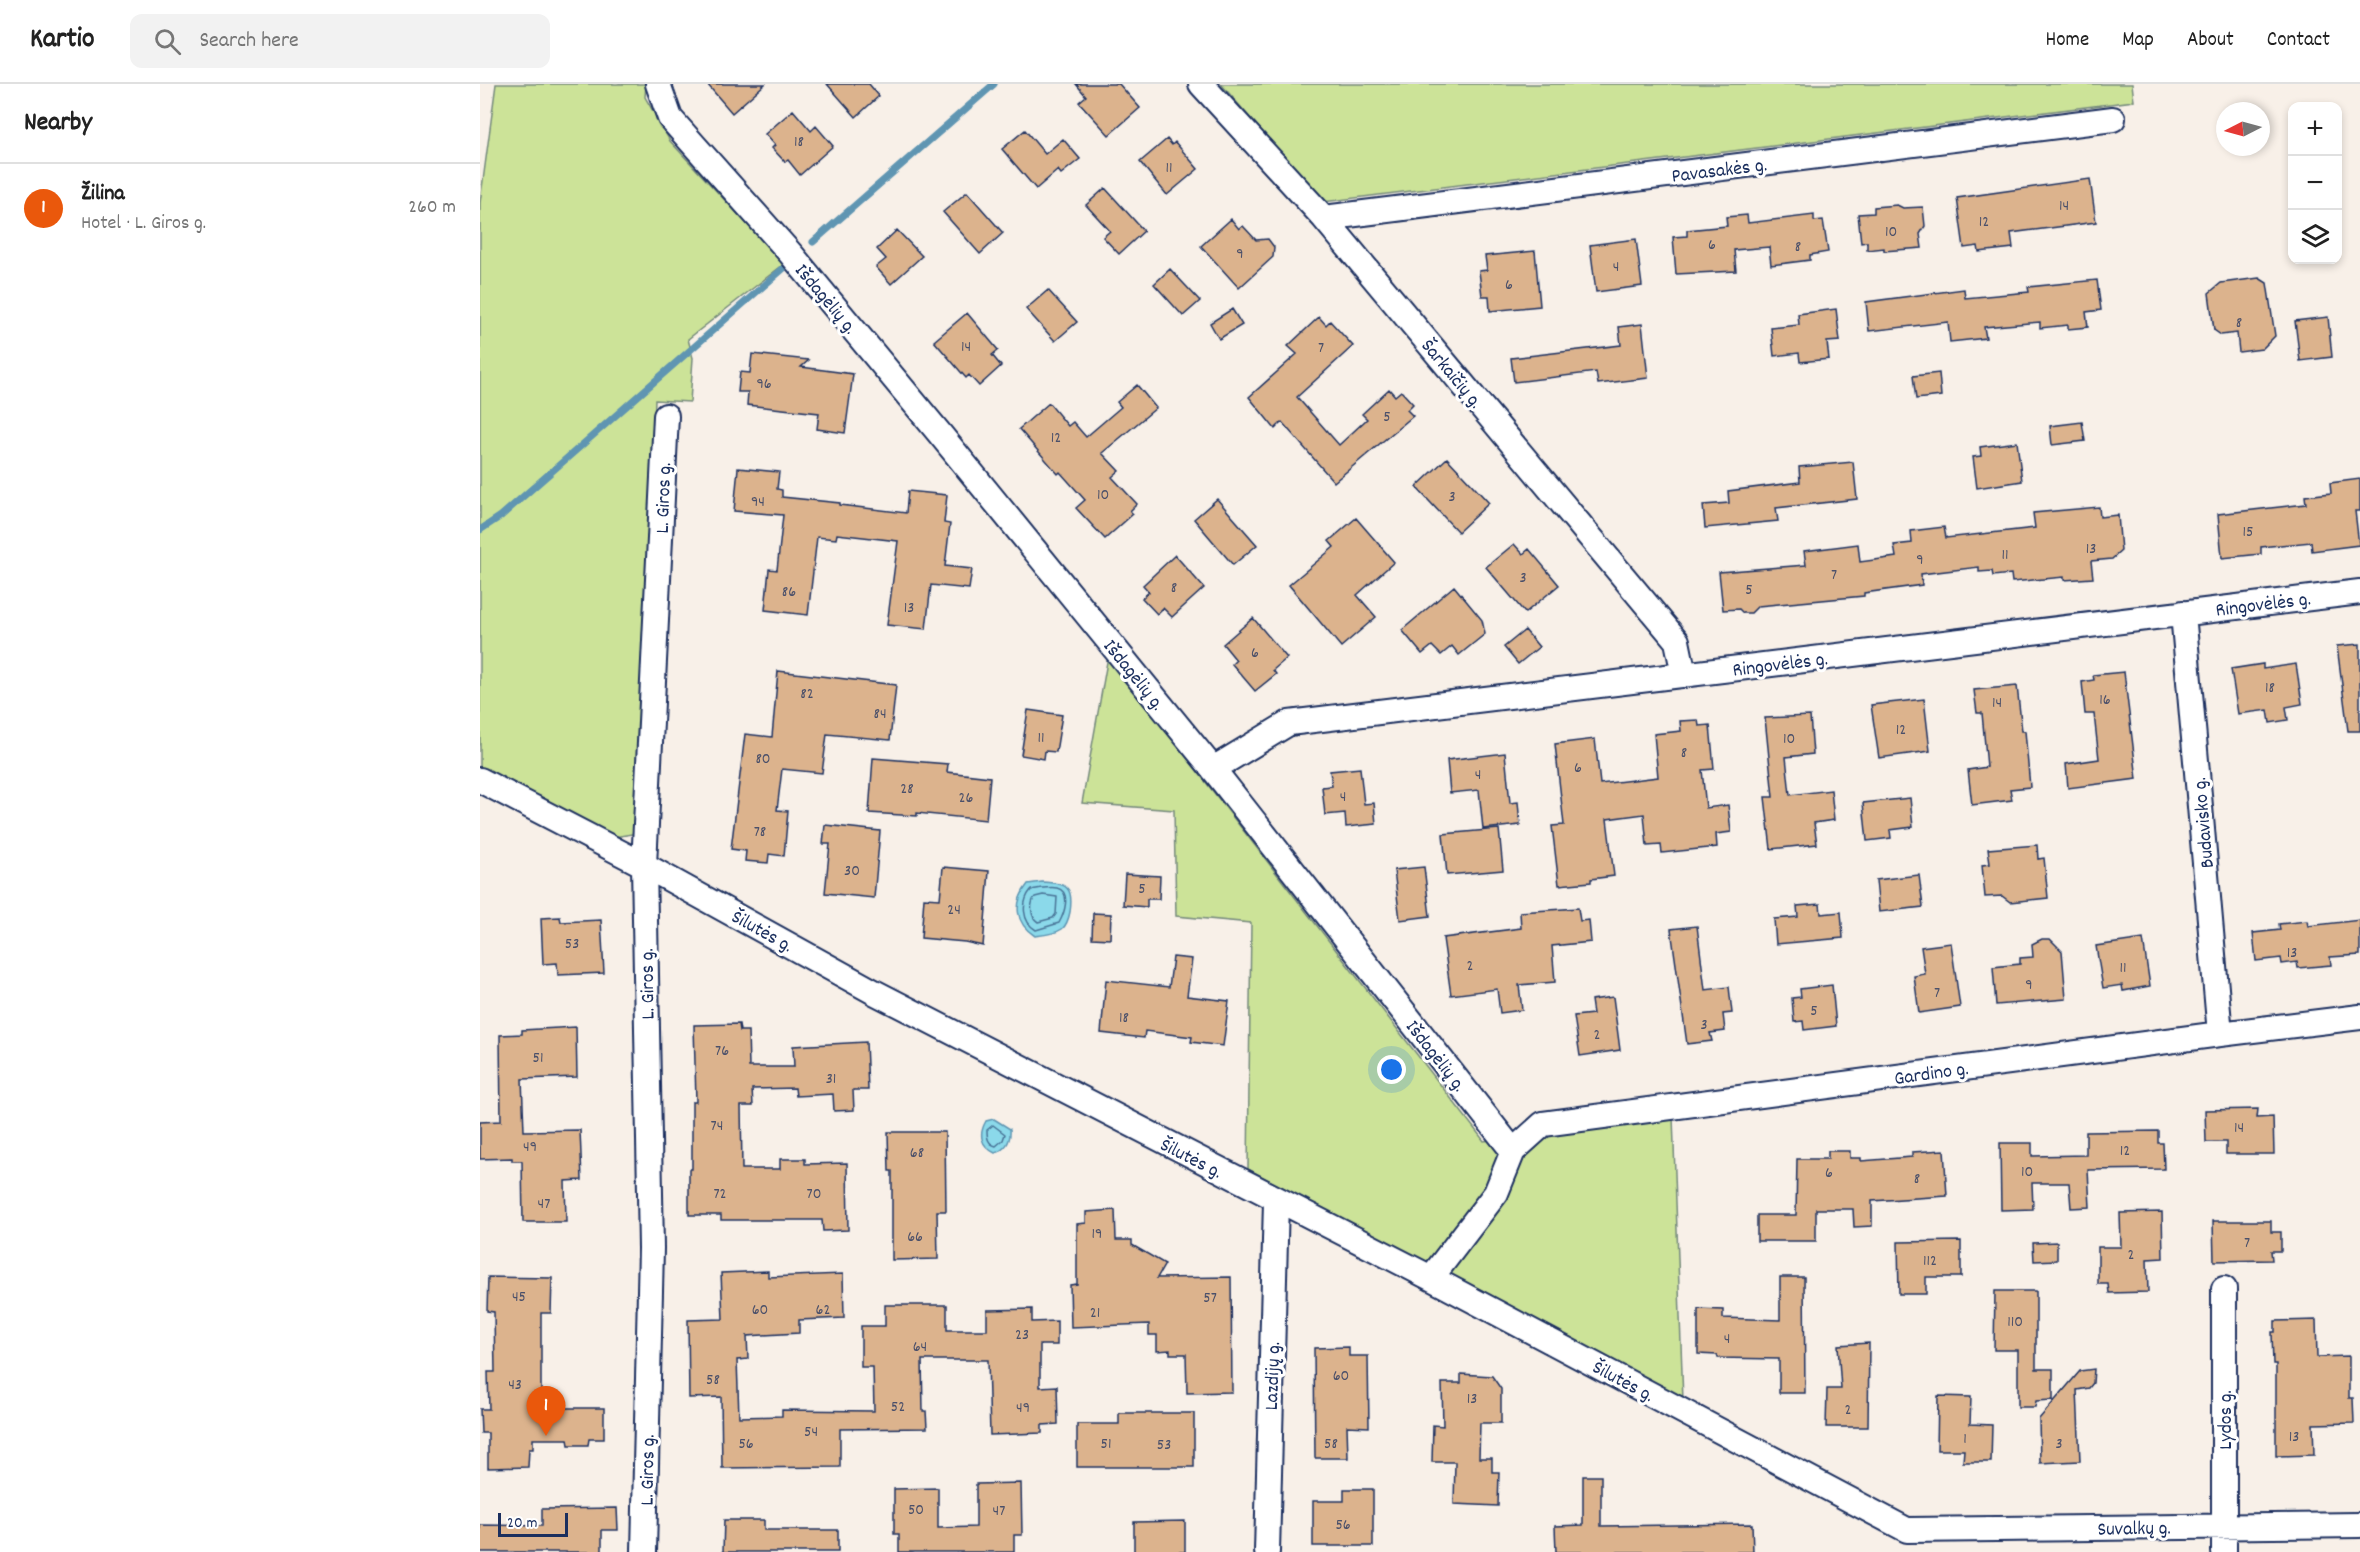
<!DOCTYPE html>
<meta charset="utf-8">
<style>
:root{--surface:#fff;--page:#f2f2f2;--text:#222;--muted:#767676;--line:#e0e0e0;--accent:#ea580c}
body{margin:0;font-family:Dekko,sans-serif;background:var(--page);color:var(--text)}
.controls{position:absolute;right:18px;top:18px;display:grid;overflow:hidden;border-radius:12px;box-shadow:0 3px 9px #0003}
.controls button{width:54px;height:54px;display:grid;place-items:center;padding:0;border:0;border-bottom:2px solid var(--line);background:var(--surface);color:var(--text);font:30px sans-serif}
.compass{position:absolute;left:1736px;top:18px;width:54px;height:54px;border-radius:50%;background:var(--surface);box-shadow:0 3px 9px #0003;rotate:264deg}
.scale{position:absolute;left:18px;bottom:15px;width:70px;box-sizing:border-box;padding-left:6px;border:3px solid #1b2f5e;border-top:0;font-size:16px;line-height:21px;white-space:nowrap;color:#1b2f5e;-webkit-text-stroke:4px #fff;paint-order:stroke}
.you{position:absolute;left:912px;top:986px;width:21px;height:21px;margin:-15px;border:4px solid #fff;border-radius:50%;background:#1a73e8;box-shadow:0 0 0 9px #1a73e833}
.badge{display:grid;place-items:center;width:39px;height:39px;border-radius:50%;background:var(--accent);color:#fff;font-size:20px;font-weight:700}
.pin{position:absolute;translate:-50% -50px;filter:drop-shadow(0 2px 3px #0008)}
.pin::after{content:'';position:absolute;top:32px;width:21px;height:18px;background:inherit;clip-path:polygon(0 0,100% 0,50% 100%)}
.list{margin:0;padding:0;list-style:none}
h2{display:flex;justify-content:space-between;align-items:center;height:78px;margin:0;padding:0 24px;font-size:26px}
h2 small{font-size:20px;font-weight:400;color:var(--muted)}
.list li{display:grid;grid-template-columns:39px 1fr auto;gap:18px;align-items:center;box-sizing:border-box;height:90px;padding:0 24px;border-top:2px solid var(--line)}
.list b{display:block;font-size:22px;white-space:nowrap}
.list p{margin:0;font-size:20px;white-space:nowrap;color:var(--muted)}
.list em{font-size:20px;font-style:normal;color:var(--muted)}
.icon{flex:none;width:33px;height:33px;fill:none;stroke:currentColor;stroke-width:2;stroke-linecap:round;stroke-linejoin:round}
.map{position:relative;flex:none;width:1880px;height:1468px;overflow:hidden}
header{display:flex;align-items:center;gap:36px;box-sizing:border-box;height:84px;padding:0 30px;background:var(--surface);border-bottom:2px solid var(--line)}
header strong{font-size:28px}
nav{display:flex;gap:33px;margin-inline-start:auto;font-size:21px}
.search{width:420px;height:54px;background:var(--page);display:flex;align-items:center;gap:15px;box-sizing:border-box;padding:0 21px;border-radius:12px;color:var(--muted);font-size:22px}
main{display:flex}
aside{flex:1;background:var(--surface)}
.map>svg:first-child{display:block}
</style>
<header>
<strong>Kartio</strong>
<div class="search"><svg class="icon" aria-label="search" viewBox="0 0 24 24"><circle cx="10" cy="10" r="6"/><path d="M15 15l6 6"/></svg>Search here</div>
<nav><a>Home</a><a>Map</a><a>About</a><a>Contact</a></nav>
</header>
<main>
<aside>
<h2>Nearby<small></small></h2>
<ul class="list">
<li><span class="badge">1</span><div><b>Žilina</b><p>Hotel · L. Giros g.</p></div><em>260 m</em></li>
</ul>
</aside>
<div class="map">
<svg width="1880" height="1468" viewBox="0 0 1880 1468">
<rect width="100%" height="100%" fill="#f8f0e8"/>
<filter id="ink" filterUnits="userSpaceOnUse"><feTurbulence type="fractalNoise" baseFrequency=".0167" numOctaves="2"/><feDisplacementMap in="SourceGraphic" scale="12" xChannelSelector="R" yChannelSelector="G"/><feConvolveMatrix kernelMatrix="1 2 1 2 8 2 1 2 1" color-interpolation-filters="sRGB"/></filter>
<g filter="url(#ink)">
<path fill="#cce398" stroke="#74897b" stroke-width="1.5" d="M16,0H166L165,13L190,57L304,180L208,255L213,274L210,318L175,316L156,743L152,750L134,753L0,688V119Z
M741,0H1652L1654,17L843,118Z
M628,572L1004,1057L1193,1033L1203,1317L768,1085L771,839L696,832L694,726L602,719Z"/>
<path fill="#8bd9ea" stroke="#5e95b2" stroke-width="1.5" d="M562,798C586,799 594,802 590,828C589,833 587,841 582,845C575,850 564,851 555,852C535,839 533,819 548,800Z
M514,1035L530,1045C531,1057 526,1065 515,1069C501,1062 498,1051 506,1037Z"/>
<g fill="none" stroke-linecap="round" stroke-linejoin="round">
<path stroke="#487396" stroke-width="1.5" d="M562,804C566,804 573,803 577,804C592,808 584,830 579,839L556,846C542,838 541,818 551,806Z
M563,811L577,813L576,830L573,834L558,838C550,833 550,819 555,813Z
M513,1041L525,1050L523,1056L516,1062C508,1060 507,1054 507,1046Z"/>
<path stroke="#5e95b2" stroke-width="7" d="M333,158L514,0
M0,446L21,432L304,184"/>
</g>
<path fill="#dcb38d" stroke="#1b2f5e" stroke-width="1.5" d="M227,0H285L252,29Z
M347,0H389L399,12L376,33Z
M596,0H639L660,24L629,51L599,18L606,12Z
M313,26L331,47L336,42L353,62L320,91L308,76L305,78L292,64L295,61L285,50Z
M545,46L565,70L583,55L600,75L581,90L578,86L556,105L522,65Z
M687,55L692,61L695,58L718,85L687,111L660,78Z
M1610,95L1616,138L1531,149L1533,164L1499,168L1498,162L1484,164L1477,114Z
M625,104L664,147L639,170L623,153L630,147L606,121Z
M487,108L523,149L500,170L463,128Z
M1417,121L1423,124L1443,123L1445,142L1440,150L1442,164L1404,167V164L1387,166V158L1381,159L1378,130L1394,129V123Z
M1267,131L1268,139L1334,131V137L1343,136L1348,168L1330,171V176L1291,181L1289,163L1254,166L1256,187L1196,190L1193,153L1207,152V146L1247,142L1246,133Z
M751,135L759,145L763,142L776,156L788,155L794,163L793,173L759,204L721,162Z
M417,146L442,172L411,200L396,183L406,175L397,165Z
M1156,155L1162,202L1116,208L1110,161Z
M1055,167L1060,222L1010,227L1009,212H1002L999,187L1007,186L1005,172Z
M690,185L720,217L703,232L674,200Z
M1779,194L1787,199L1795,252L1782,265L1759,268L1757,249L1741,251L1734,246L1729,209L1741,199Z
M1617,196L1621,226L1606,228L1608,243L1588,245V241L1560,244V238L1504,243L1506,254L1470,258L1468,238L1389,247L1386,218L1484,205L1485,214L1549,208L1548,203Z
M568,206L597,238L575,257L546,225Z
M752,225L762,241L739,255L730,239Z
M1356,225L1360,257L1347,258L1349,275L1320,278L1319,269L1294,272L1291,244L1319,241L1318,230Z
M487,229L518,266L512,271L521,282L499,302L489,291L486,294L454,257Z
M839,233L846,241L850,237L873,262L817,313L859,361L887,335L882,330L909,305L915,312L921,307L933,320L927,326L933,332L854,398L802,338L795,345L769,313L817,270L808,262Z
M1848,233L1852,273L1820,277L1815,237Z
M1162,240L1168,294L1118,300L1116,288L1034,298L1031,274L1141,261L1139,243Z
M272,270L329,276L321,283L373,290L365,349L337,345L339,329L267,321L268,308H258L260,288L270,289Z
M1459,289L1461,312L1436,315L1433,292Z
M657,301L676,324L622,369L639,387L632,393L657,420L650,427L653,430L625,455L596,424L605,416L580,388L578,390L539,345L569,319L588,342L593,338L606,353L641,323L637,318Z
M1602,338L1605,357L1572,361L1570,342Z
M1537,358L1542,397L1497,404L1493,373L1501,372L1500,363Z
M967,374L1009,419L978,448L936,403Z
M1373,378L1377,415L1296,424L1298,437L1225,444L1223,421L1249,419L1248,407L1320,398L1319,383Z
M258,384L299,388L297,405L302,406V413L360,419V421L426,429L428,407L467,411L464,439L470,440L465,482L492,485L489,505L451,501L446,545L407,541L418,457L357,450L356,455L337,453L328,531L285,526L289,485L297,486L303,431L254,427Z
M1880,395V427H1875L1879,461L1832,467L1831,458L1781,463V470L1742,474L1738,430L1826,420L1825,412L1851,409L1850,399Z
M737,415L777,461L753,481L714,435Z
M1619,423L1620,433L1638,431L1641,467L1632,475L1611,477L1613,494L1584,496V493L1532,498L1531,490L1513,492L1512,487L1499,488V483L1441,490L1442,501L1384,509V512L1278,522L1271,529H1263L1259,525L1243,526L1239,488L1326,481L1324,467L1378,460L1380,478L1416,473L1414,461L1432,459L1431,447L1464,443L1466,454L1555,444L1553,429Z
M876,434L914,478L877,511L896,533L861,563L809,501L854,463L849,457Z
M1034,460L1043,470L1049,465L1079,501L1045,529L1006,483Z
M695,471L724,504L692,533L683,524L677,530L662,514L669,508L663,501Z
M974,502L1002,536L1005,550L979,571L972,562L961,571L952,562L942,570L922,546Z
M773,534L807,574L793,586L796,590L775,607L752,580L756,576L743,560Z
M1045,546L1059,563L1038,580L1024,563Z
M1880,560V647H1868L1857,562Z
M1783,580V585L1816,580L1822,620L1806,623L1808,636L1790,639L1788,626L1758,630L1751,585Z
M298,587L416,601L410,656L347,650L342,689L302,685L297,726L308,727L304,772L289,770L288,779L265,777L266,767L251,765L265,650L292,653Z
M1644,588L1657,695L1588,704L1586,680L1619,675L1614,630H1605L1602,598L1614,596L1613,591Z
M1537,602L1542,647H1545L1550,703L1530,705L1532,716L1492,721L1488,686L1507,683L1502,629H1497L1494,606Z
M1444,615L1450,667L1399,674L1391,621Z
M548,626L582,631L576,668L565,667L564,675L541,671Z
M1330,632L1333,670L1306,673L1310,711L1351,706L1354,736L1334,739L1337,760L1291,765L1285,713H1293L1285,634Z
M1218,636L1219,642L1230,641L1234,685L1222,686L1226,724L1248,721L1251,748L1236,750L1237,763L1182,769L1181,761L1167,762L1164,730L1127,735L1134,792L1111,795V798L1079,801L1072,742L1084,741L1075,660L1115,655L1120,700L1178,693L1174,650L1201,647L1200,637Z
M1025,669L1030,719L1038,718L1040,741L1003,745L999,706L970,709L967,676Z
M393,674L468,680L467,688L510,693L506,736L437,729V732L389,729Z
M880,684L884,720L894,719L896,740L866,743L865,729L845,731L842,703L852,702L850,687Z
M1430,714L1433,743L1410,746L1411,754L1387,757L1383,719Z
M345,741L400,747L394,814L345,809L350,760H343Z
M1019,745L1023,786L967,791L963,750Z
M1557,761L1558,775L1564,774L1568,814L1530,818L1522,812L1505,813L1502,781L1510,780L1508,765Z
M463,783L509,787L503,862L485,858L441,854L444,814L460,815Z
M944,783L950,832L920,836L914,786Z
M645,790L680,792L679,815H667V823L643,821Z
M1439,791L1443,823L1399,828L1396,796Z
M1340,820L1341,830L1361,828L1363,854L1296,860L1294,835L1318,833L1317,822Z
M1098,824L1100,837L1109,836L1111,858L1072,862L1075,898L1039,901L1042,926L1020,929L1017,905L971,911L963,854L1041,844L1040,828Z
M613,829L631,830L630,855L612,854Z
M80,833L81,838L121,836L124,889L78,891L77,879L63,880L61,834Z
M1880,836V871L1850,873L1851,881L1818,884L1817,878L1802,880L1801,874L1776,877L1773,849L1800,846L1799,840L1827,837L1828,842Z
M1217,842L1225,906L1249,903L1252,929L1243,930L1245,947L1230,949L1232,957L1207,960L1191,845Z
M1562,855H1570L1582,867L1586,915L1516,921L1513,883L1540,880V874L1553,873L1552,860Z
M1663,855L1670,902L1643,907L1642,901L1623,904L1616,862Z
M1471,859L1480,923L1439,929L1434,892L1445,890L1441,863Z
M693,873L712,875L707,912L749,917L743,962L711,958L712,953L665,947L664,954L621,949L626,896L689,903Z
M1352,901L1356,942L1324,946L1323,937L1314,938L1312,914L1321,913L1320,905Z
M1133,913L1140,966L1100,972L1094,932L1113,930L1111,916Z
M259,940L260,947H268L269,983H314L313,962L386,958L388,1006H373L374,1026L354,1027L353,1010L316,1012L315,1004L272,1005L273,1022H261L262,1085H300V1075H325V1080L367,1079L368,1146L343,1147L342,1136H241V1131H209V1085H212V1018H216L214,941Z
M96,943L97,993L42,995L44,1047L100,1046L102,1096L85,1097L86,1138H43L42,1077H32V1074L0,1075V1038L21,1037L20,951L42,950V946Z
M1778,1025L1777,1034L1793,1033L1794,1070H1746V1058H1726L1725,1026Z
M1678,1047V1059H1683L1684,1085L1608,1086L1610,1123L1591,1124L1589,1099H1552L1553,1125L1521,1126L1520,1059H1552V1072L1606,1071V1048Z
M408,1048H465L466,1127H457L458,1175L412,1176V1087H409Z
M1464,1066L1467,1112L1392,1117V1142L1374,1143L1373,1125H1336V1157H1277V1131H1316L1317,1075H1348V1067H1370V1074H1381V1077L1432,1073V1068Z
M635,1126L636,1156H652V1161L685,1180L677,1194L751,1193L752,1308L707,1309L706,1270H690V1266L677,1267V1251H669V1240L591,1243L590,1201L597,1200V1140L606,1139V1128Z
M1682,1128L1683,1174L1667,1175L1668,1208L1629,1209L1628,1200H1618V1163H1641L1640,1129Z
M1733,1137H1791V1148H1801V1167H1791L1792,1176L1734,1177Z
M1481,1157V1193H1446V1210H1419L1418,1158Z
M1577,1158V1176L1554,1177L1553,1159Z
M288,1187V1193L363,1190L364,1234L319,1236V1249L267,1252L268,1275L257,1276L259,1333L302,1332V1326L394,1327L393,1283H381V1242H405V1221H467V1246H507V1226L552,1225V1238L577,1237V1261H560V1303L577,1302L578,1340L562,1341V1349L510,1351L508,1276H442L443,1327H446L447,1344L360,1345V1383L242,1384L241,1313L209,1314L208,1236L243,1235L241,1189Z
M8,1193L72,1194L71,1229H61V1324H124V1355H109L108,1361H89L88,1355H53V1365H49L48,1383L8,1384V1349H1L0,1325H9L8,1288H15L14,1228L7,1227Z
M1300,1193H1324L1325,1309H1299V1275L1238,1274L1237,1271L1218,1270V1225L1243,1226V1234L1300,1236Z
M1515,1207H1556V1285H1573V1316L1556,1317L1555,1323H1538V1266H1514Z
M1836,1236L1837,1273L1869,1272V1314H1873L1874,1339L1833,1340L1834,1371L1796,1372V1280H1793L1792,1248H1795V1237Z
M1389,1259L1388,1343H1346L1347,1305H1361L1358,1261Z
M869,1263V1272H888L889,1343L867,1342L868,1374H835L834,1264Z
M1614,1285L1613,1299L1609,1304L1597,1306L1600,1377L1560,1379L1559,1335L1600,1287Z
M981,1290L1012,1292L1021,1305V1339H1000L999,1374H1012V1388H1019L1018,1422L974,1420L975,1378H952L953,1341L963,1342L962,1299H981Z
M1458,1312L1491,1313L1490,1340L1512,1341L1511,1378H1483L1484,1366H1457Z
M639,1329H714V1383H597V1340H639Z
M1103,1392H1121V1442L1272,1440L1273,1468H1076L1075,1442L1103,1441Z
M541,1399L542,1451H534V1468H419V1450H414V1405L458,1404V1444L496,1443V1400Z
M864,1405H893V1462H833V1417H864Z
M137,1424L138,1446H122V1468H0V1441L62,1442V1425Z
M244,1436H284V1446H358V1468H243Z
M705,1437V1468H654V1438Z"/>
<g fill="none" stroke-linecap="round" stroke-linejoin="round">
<defs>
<path id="street" d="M178,0L190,34L311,170L460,350L733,685L1033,1067L1016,1109L951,1194
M721,0L844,134L1197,557L1204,591
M844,134L1633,35
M1703,529L1740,950
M733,685L809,639L1880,508
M0,696L164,781L394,908L951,1194L1427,1446L1880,1441
M1033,1067L1063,1040L1740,950L1880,933
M1744,1205V1468
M164,1468L171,1164L164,781L186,332
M787,1468L796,1117"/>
</defs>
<use href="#street" stroke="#1b2f5e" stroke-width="28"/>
<use href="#street" stroke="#fff" stroke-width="24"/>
</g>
</g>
<g text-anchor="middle" stroke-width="6" stroke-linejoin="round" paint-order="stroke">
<g font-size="16" fill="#4b506a">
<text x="319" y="62">18</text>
<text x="689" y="88">11</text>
<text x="1584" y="126">14</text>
<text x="1504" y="142">12</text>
<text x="1411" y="152">10</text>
<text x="1232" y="165">6</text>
<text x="1318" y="167">8</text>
<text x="760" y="174">9</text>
<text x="1136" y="187">4</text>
<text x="1029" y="205">6</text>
<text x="1759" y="243">8</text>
<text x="486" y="267">14</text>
<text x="841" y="268">7</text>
<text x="284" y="304">96</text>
<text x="907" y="337">5</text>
<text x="576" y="358">12</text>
<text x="623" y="415">10</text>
<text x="972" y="417">3</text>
<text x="278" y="422">94</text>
<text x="1768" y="452">15</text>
<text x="1611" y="469">13</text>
<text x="1525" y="475">11</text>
<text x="1440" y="480">9</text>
<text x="1354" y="495">7</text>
<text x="1043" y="498">3</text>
<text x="694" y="508">8</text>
<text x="1269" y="510">5</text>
<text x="309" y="512">86</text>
<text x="429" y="528">13</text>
<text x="775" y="573">6</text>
<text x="1790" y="608">18</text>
<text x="327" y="614">82</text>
<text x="1625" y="620">16</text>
<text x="1517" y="623">14</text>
<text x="400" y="634">84</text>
<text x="1421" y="650">12</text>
<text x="561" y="658">11</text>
<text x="1309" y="659">10</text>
<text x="1204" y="673">8</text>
<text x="283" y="679">80</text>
<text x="1098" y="688">6</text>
<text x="998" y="695">4</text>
<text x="427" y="709">28</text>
<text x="863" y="717">4</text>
<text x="486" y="718">26</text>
<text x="280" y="752">78</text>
<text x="372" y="791">30</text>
<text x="662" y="809">5</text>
<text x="474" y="830">24</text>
<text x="92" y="864">53</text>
<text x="1812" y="873">13</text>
<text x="990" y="886">2</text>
<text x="1643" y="888">11</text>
<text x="1549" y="905">9</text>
<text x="1457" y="913">7</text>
<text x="1334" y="931">5</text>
<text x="644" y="938">18</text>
<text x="1224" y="945">3</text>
<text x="1117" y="955">2</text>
<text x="242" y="971">76</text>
<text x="58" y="978">51</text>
<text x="351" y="999">31</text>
<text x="237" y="1046">74</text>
<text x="1759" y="1048">14</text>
<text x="50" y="1067">49</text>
<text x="1645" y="1071">12</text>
<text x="437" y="1073">68</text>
<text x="1547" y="1092">10</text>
<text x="1349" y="1093">6</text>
<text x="1437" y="1099">8</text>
<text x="240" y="1114">72</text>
<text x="334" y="1114">70</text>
<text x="64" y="1124">47</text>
<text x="617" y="1154">19</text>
<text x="435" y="1157">66</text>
<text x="1767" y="1163">7</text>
<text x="1651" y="1175">2</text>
<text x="1450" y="1181">112</text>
<text x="39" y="1217">45</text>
<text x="730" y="1218">57</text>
<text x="280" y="1230">60</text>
<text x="343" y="1230">62</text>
<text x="615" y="1233">21</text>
<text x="1535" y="1242">110</text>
<text x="542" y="1255">23</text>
<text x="1247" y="1259">4</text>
<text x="440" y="1267">64</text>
<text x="861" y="1296">60</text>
<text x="233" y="1300">58</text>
<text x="35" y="1305">43</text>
<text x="992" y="1319">13</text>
<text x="418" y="1327">52</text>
<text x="543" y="1328">49</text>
<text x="1368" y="1330">2</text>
<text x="331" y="1352">54</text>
<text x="1814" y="1357">13</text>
<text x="1485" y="1359">1</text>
<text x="266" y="1364">56</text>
<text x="626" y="1364">51</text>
<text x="851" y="1364">58</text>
<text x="1579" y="1364">3</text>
<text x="684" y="1365">53</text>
<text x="436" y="1430">50</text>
<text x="519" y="1431">47</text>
<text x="863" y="1445">56</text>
</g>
<g font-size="20" fill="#1b2f5e" stroke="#fff">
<text transform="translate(1239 85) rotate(-7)" y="7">Pavasakės g.</text>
<text transform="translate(347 214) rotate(50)" y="7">Išdagėlių g.</text>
<text transform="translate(973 289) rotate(50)" y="7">Šarkaičių g.</text>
<text transform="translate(182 414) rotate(-88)" y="7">L. Giros g.</text>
<text transform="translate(1783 519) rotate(-7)" y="7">Ringovėlės g.</text>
<text transform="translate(1300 579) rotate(-7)" y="7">Ringovėlės g.</text>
<text transform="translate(655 590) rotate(51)" y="7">Išdagėlių g.</text>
<text transform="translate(1722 739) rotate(-95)" y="7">Budavisko g.</text>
<text transform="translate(283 846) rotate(29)" y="7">Šilutės g.</text>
<text transform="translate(166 900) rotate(-91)" y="7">L. Giros g.</text>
<text transform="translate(957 971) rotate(52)" y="7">Išdagėlių g.</text>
<text transform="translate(1451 988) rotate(-8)" y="7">Gardino g.</text>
<text transform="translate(712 1073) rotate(27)" y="7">Šilutės g.</text>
<text transform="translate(791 1292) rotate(-88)" y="7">Lazdijų g.</text>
<text transform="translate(1144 1296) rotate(28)" y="7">Šilutės g.</text>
<text transform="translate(1744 1336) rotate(-90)" y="7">Lydos g.</text>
<text transform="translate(166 1386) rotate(-89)" y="7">L. Giros g.</text>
<text transform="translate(1654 1443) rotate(-1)" y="7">Suvalkų g.</text>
</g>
</g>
</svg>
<div class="controls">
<button>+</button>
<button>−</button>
<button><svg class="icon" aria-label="layers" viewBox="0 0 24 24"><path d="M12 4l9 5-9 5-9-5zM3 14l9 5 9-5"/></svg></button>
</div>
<svg class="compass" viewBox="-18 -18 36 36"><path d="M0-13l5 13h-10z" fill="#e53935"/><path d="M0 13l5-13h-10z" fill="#767676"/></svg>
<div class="scale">20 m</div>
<div class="you"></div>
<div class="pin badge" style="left:66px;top:1352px">1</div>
</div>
</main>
